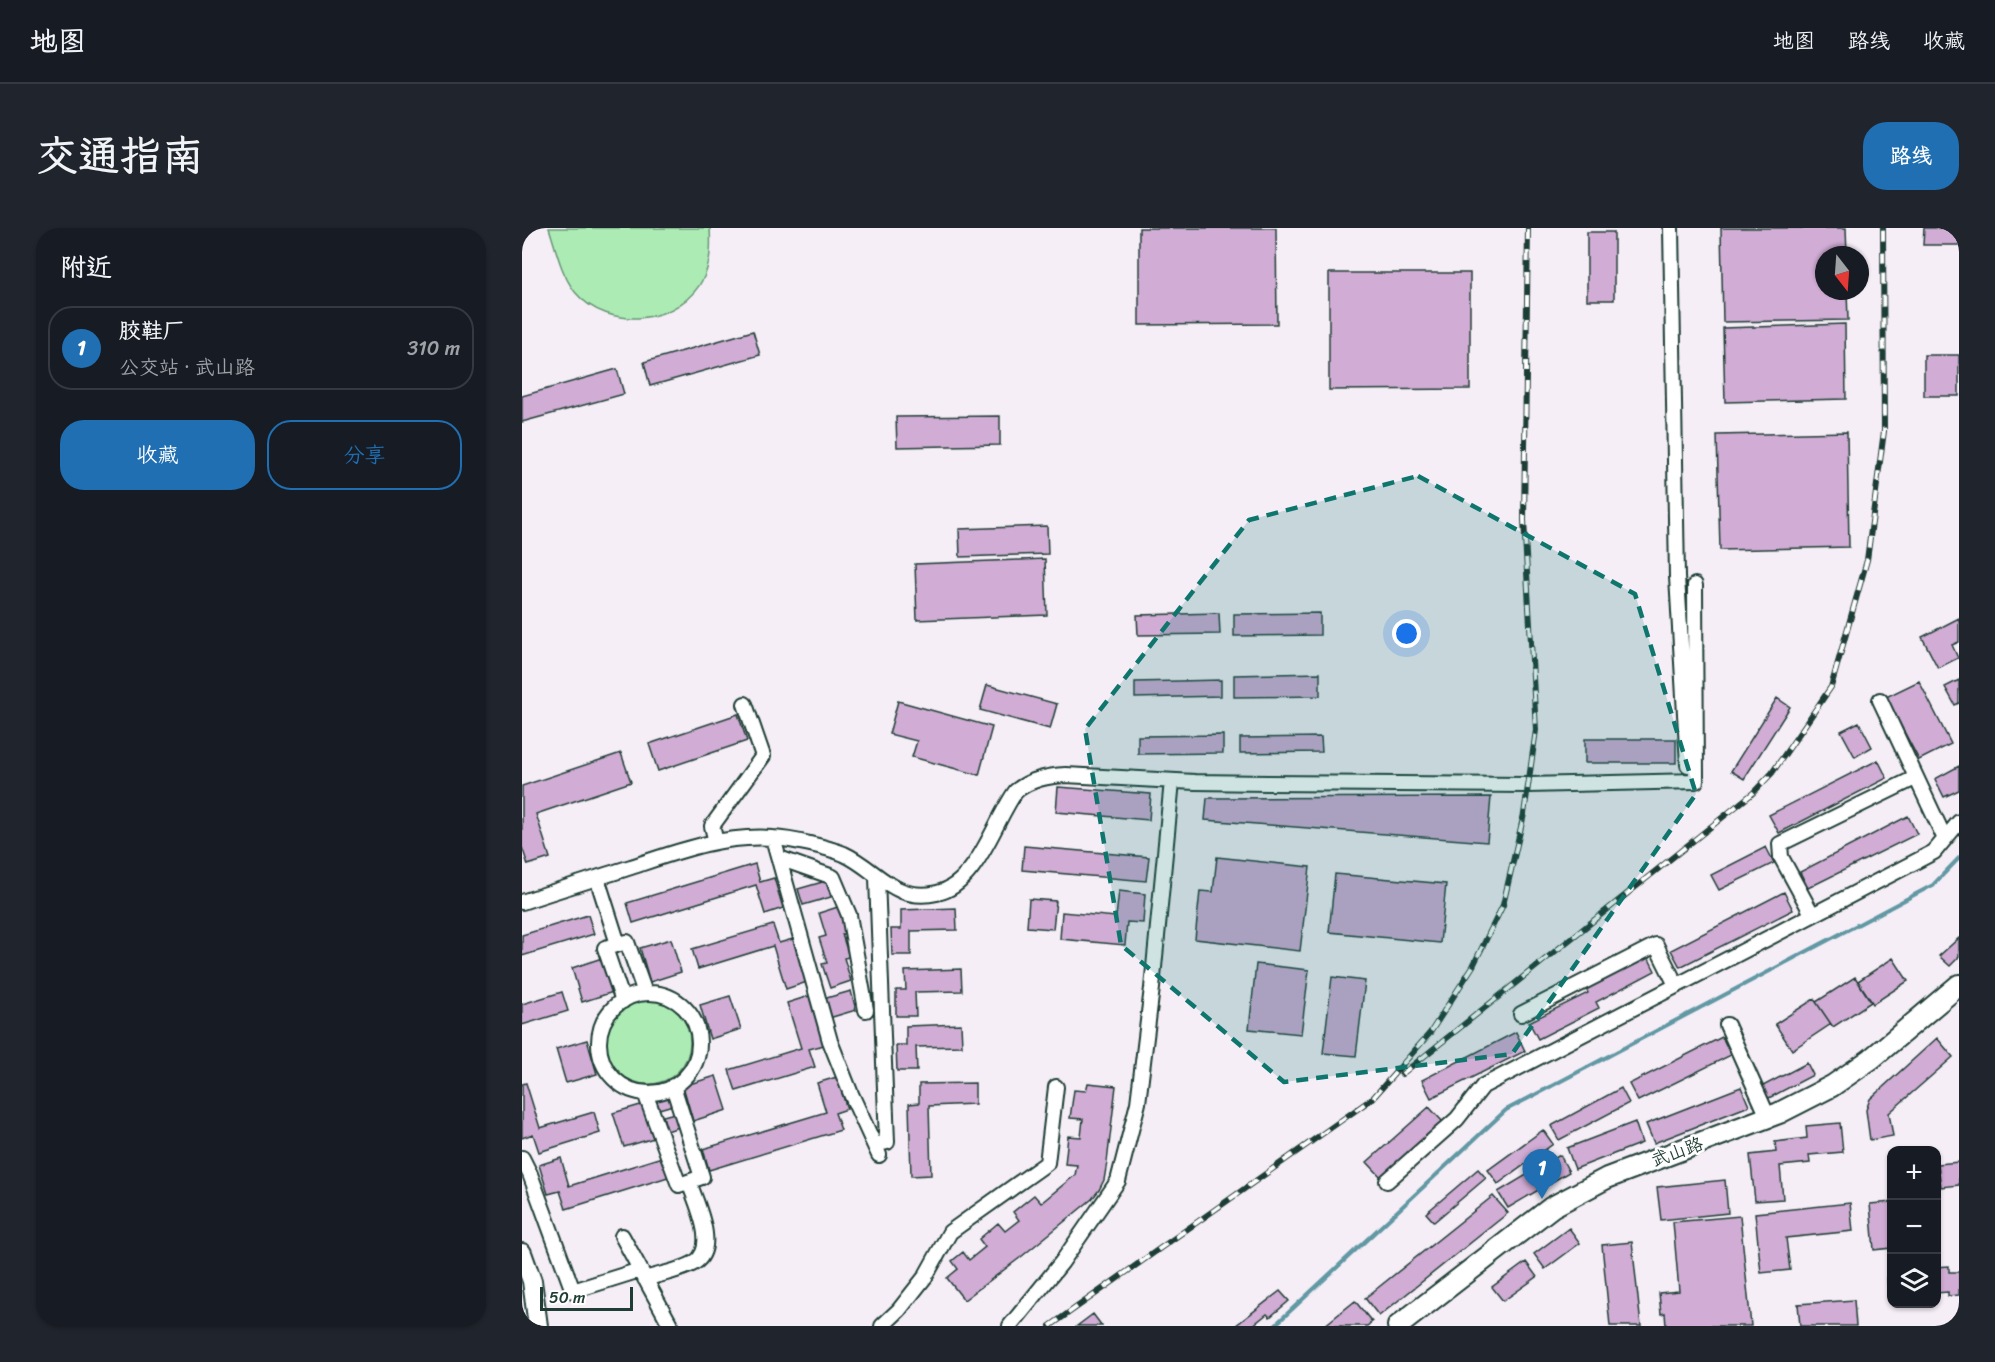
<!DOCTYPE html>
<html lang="zh">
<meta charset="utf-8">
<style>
:root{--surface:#171b24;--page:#20242c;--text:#f1f3f6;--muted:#9ea1a6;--line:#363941;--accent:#1f6fb2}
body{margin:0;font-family:Sriracha,"LXGW WenKai TC",sans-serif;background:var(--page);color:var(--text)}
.controls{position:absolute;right:18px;bottom:18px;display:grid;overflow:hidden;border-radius:12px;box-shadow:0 2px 4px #0004}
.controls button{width:54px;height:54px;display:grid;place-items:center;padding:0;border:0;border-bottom:2px solid var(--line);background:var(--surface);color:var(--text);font:30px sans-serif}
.compass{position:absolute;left:1293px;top:18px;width:54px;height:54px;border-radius:50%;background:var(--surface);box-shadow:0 2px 4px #0004;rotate:163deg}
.scale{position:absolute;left:18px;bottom:15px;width:93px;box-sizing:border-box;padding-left:6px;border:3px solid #1f3d34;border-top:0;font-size:16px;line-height:21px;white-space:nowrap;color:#1f3d34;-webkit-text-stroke:4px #fff;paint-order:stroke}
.you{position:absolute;left:885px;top:406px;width:21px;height:21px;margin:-15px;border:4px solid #fff;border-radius:50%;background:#1a73e8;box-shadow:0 0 0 9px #1a73e833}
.badge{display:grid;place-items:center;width:39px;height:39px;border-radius:50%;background:var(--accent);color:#fff;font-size:20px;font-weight:700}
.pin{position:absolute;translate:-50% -50px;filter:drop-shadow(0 2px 3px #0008)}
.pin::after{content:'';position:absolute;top:32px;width:21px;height:18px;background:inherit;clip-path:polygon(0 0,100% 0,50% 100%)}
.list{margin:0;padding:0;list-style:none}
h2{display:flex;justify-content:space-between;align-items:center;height:78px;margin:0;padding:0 24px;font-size:26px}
h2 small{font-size:20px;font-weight:400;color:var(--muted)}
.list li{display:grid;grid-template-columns:39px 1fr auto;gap:18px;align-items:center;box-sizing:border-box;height:84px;margin:0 12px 12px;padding:0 12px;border:2px solid var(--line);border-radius:24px}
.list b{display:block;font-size:22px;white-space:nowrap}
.list p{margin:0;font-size:20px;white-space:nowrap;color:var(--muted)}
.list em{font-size:20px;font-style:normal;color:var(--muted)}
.actions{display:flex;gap:12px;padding:18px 24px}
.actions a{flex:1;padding:14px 0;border:2px solid var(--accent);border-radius:24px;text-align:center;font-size:21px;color:var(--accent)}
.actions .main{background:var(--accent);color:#fff}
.icon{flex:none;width:33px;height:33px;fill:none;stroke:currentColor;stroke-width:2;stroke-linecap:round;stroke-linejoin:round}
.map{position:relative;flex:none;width:1437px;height:1098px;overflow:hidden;border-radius:24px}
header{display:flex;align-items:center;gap:36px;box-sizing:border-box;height:84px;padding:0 30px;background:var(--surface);border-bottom:2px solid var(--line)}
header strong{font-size:28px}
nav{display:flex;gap:33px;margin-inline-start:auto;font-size:21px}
.intro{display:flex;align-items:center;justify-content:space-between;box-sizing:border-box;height:144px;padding:0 36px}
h1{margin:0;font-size:42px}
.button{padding:15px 27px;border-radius:24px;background:var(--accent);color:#fff;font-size:21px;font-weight:700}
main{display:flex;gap:36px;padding:0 36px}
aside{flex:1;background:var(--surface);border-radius:24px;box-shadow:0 2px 4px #0004}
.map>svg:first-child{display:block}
</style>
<header>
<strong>地图</strong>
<nav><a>地图</a><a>路线</a><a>收藏</a></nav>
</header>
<div class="intro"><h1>交通指南</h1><a class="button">路线</a></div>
<main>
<aside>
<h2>附近<small></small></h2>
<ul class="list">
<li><span class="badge">1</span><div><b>胶鞋厂</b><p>公交站 · 武山路</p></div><em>310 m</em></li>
</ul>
<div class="actions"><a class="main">收藏</a><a>分享</a></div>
</aside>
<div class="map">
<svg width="1437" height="1098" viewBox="0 0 1437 1098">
<rect width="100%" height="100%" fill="#f6eef7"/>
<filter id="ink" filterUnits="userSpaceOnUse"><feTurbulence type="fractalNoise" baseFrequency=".0167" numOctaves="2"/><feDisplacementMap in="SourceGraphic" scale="12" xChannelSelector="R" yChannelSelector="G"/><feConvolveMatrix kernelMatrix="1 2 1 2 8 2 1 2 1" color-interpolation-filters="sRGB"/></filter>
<g filter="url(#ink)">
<path fill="#acecb4" stroke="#669474" stroke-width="1.5" d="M27,0H188C189,17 189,33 182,49C159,97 86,104 53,64C39,46 34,21 27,0Z
M84 814a42 42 0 1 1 84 0a42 42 0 1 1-84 0Z"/>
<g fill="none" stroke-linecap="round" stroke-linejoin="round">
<path stroke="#6098a3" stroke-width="4" d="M752,1098L984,882L1411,657L1437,630"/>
</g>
<path fill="#d1acd5" stroke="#1f3d34" stroke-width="1.5" d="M617,0H754L755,96L617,97Z
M1199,0H1324L1325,27H1302V63H1325L1326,92L1201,94Z
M1402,0H1437V17H1401Z
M1065,4H1092V72H1065Z
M807,45H948V161L807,162Z
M1323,96L1324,171L1203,174L1201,100Z
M231,103L238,127L128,158L122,134Z
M1402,127H1437V168H1402Z
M95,141L102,166L0,194V168Z
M478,188V217L375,219L374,189Z
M1325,204L1327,319L1198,322L1195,207Z
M525,298L526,326L438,329L437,301Z
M523,331L525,387L395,392L393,336Z
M697,385L698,406L616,407L615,387Z
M798,385V407L712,408V386Z
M1437,390V414L1430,417L1436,430L1416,440L1400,409Z
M798,445V468L712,469V447Z
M699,452V468L613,470V454Z
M1437,452V475L1433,477L1423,459Z
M1397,453L1429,516L1397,532L1364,469Z
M465,457L535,476L528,501L458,482Z
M1255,470L1268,479L1222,551L1209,543Z
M376,473L470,499L457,547L390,529L395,513L367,506Z
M216,486L225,513L136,543L127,516Z
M1337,494L1350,519L1333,529L1319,503Z
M701,507V525L616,526V508Z
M799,509L800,524L718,525V510Z
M1063,511H1154V535H1063Z
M99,525L109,554L14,586L28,630L6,637L0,619V558Z
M1356,532L1365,550L1257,605L1247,587Z
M1437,538V562L1422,569L1413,551Z
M536,559L629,566L627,592L534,584Z
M969,569L965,614L683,592L685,570Z
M1386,588L1395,606L1286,660L1278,644Z
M502,618L627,629L624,653L500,642Z
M1244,619L1252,635L1197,662L1189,647Z
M695,629L788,639L778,723L673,711L678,663L691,664Z
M233,636L238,654L252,650L261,680L243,686L234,657L111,695L105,675Z
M813,646L924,656L918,715L807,704Z
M304,653L309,669L281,677L276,661Z
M597,663L623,666L621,695L605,694L603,717L538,711L540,684L594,689Z
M1262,664L1271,682L1158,739L1149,722Z
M507,671L534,673L531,701L505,699Z
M316,679L324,705L320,706L327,729L322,730L329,753L308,760L300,736L305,735L297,710L304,708L297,685Z
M434,680L435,702L389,703V727H370L369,701H379V682Z
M66,687L72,706L0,728V707Z
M251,697L257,715L271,711L285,754L264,761L251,718L176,741L170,721Z
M1437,710V729L1428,738L1417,728Z
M149,711L159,744L128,754L118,720Z
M1125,727L1133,743L1074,774L1077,780L1016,811L1007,794L1066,765L1063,759Z
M80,730L91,764L60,774L50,740Z
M1371,730L1386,753L1351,776L1336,753Z
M734,736L787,742L779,806L727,801Z
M439,741L440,763L393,764L394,788H374V762H384L383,743Z
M810,749L843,753L834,828L801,825Z
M1333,749L1349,774L1311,799L1294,774Z
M329,763L334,782L307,790L301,771Z
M40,764L46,783L0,797V776Z
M208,768L219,801L188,811L178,777Z
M287,768L302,817L287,821L293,839L214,863L207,842L279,820L265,775Z
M1292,771L1309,796L1270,822L1253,796Z
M439,796L440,818L394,819L395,843H375L374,817H384V798Z
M994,804L1003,823L909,870L900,852Z
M1200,809L1209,827L1116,873L1107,856Z
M1415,810L1431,829L1367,885L1371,908L1348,912L1344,882L1348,871Z
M65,812L75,846L44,855L34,821Z
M1285,835L1291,847L1245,871L1239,859Z
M194,848L205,882L171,893L161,858Z
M315,849L325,881L313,885L319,902L187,942L181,921L304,884L295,855Z
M4,855L18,900L72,884L78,905L17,924L11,906L0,910V856Z
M453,855V876L407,878L409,947L389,948L387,876L397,875V856Z
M566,855L594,858L585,934L582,952L577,962L570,971L499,1029L442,1072L425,1050L436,1041L430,1033L441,1024L447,1032L463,1019L457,1011L476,995L483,1003L497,992L491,984L512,967L519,975L553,947L555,937L543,936L546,908L559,909L561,891L548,890L552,862L564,863Z
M1219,859L1227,878L1132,915L1124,896Z
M1099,860L1107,875L1037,912L1029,898Z
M148,865L151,877L137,881L134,870Z
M122,876L132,910L102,919L91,885Z
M907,879L921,894L859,949L845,934Z
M153,885L157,899L145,903L141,888Z
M1113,894L1120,915L1053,941L1045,920Z
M1318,895L1321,924L1287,927L1288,935L1258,938L1261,971L1233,973L1228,927L1254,924L1253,914L1285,910L1284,898Z
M1021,902L1031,916L976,956L966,942Z
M1038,927L1047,944L986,980L976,964Z
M140,929L146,949L44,981L38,963L26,966L17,937L39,930L47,958Z
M1437,934V957L1419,959L1416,936Z
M956,941L964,950L912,994L904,985Z
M1203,952L1206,985L1139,992L1135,959Z
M971,968L986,985L857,1088L843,1070Z
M1370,974V1020L1352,1022L1348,976Z
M1328,975L1331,1003L1264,1010L1268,1042L1239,1045L1233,985Z
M1218,988L1229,1098H1144L1143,1085L1139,1086L1137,1065L1157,1063L1151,994Z
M1047,1000L1058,1015L1023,1041L1012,1026Z
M1110,1014L1119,1098H1088L1080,1017Z
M1004,1034L1015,1049L981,1073L970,1059Z
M1427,1038V1044H1437V1067L1426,1068V1064L1414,1065V1039Z
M1365,1042H1370V1068H1366Z
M758,1063L767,1073L748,1089L745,1086L730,1098H713Z
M1332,1072L1334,1098H1278L1276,1076Z
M833,1073L850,1094L845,1098H802Z
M571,1086L580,1098H555Z"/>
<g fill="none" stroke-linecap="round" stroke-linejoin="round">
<defs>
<path id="minor" d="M1149,0L1155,349L1166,537
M1358,472L1423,611
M251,610L308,813L329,866L357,927
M194,614L190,598L241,528L223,476
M257,630L311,649L327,687L344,782
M75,650L96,716
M0,674C36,662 72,651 109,639C154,624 202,606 251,610C269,611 305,619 322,626C355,641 372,675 415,665C455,657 472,593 494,563C509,551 526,548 544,547L673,554L746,555L1006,557L1174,553L1173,357
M1290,686L1259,629L1258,616L1393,550
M77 815a50 50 0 1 1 100 0a50 50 0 1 1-100 0Z
M101,773L83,720L105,714L123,765
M999,786L1134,717L1154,757
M1205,797L1246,889
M123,865L157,957L180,949L151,858
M353,917L365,914L355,650
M0,930L8,946L51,1063L118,1042
M865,953L935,891L961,858L1412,624L1437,594
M100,1008L149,1098
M123,1051C138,1046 158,1043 172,1035C197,1020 174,975 167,954
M360,1098L377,1082L403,1049L428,1004L525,935L534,859
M488,1098L540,1034L596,953L616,875L630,760L650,553"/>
<path id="tertiary" d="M0,1025L10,1053L16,1098"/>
<path id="secondary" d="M876,1098L1030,979L1085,950L1257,885L1310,858L1349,831L1437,757"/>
</defs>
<use href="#minor" stroke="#1f3d34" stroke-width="18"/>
<use href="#tertiary" stroke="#1f3d34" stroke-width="22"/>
<use href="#secondary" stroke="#1f3d34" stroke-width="24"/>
<use href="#minor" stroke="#fff" stroke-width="14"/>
<use href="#tertiary" stroke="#fff" stroke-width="18"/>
<use href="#secondary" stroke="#fff" stroke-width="20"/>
<defs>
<path id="rail" d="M880,846L1231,565L1250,545L1309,459L1345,332L1362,203L1361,0
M528,1098L851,870L908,805L951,738L981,677L1002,586L1014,502L1002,292L1006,0"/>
</defs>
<use href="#rail" stroke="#1f3d34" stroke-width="6"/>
<use href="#rail" stroke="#fff" stroke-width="4" stroke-dasharray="11" stroke-linecap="butt"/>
</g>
</g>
<path fill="#0f766e" fill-opacity="0.2" stroke="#0f766e" stroke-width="4.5" stroke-dasharray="12 8" stroke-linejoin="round" d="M896,248L1113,366L1174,566L990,826L762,854L599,717L563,501L727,292Z"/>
<g text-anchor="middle" stroke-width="5" stroke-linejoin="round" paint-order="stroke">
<g font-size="18" fill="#1f3d34" stroke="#fff">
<text transform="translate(1155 924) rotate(-20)" y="6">武山路</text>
</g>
</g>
</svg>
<div class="controls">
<button>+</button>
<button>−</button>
<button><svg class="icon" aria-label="layers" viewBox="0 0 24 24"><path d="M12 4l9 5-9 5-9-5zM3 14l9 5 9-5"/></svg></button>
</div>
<svg class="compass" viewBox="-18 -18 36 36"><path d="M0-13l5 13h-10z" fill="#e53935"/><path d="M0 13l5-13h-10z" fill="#9ea1a6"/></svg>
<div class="scale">50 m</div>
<div class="you"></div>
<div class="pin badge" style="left:1020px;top:971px">1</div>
</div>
</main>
